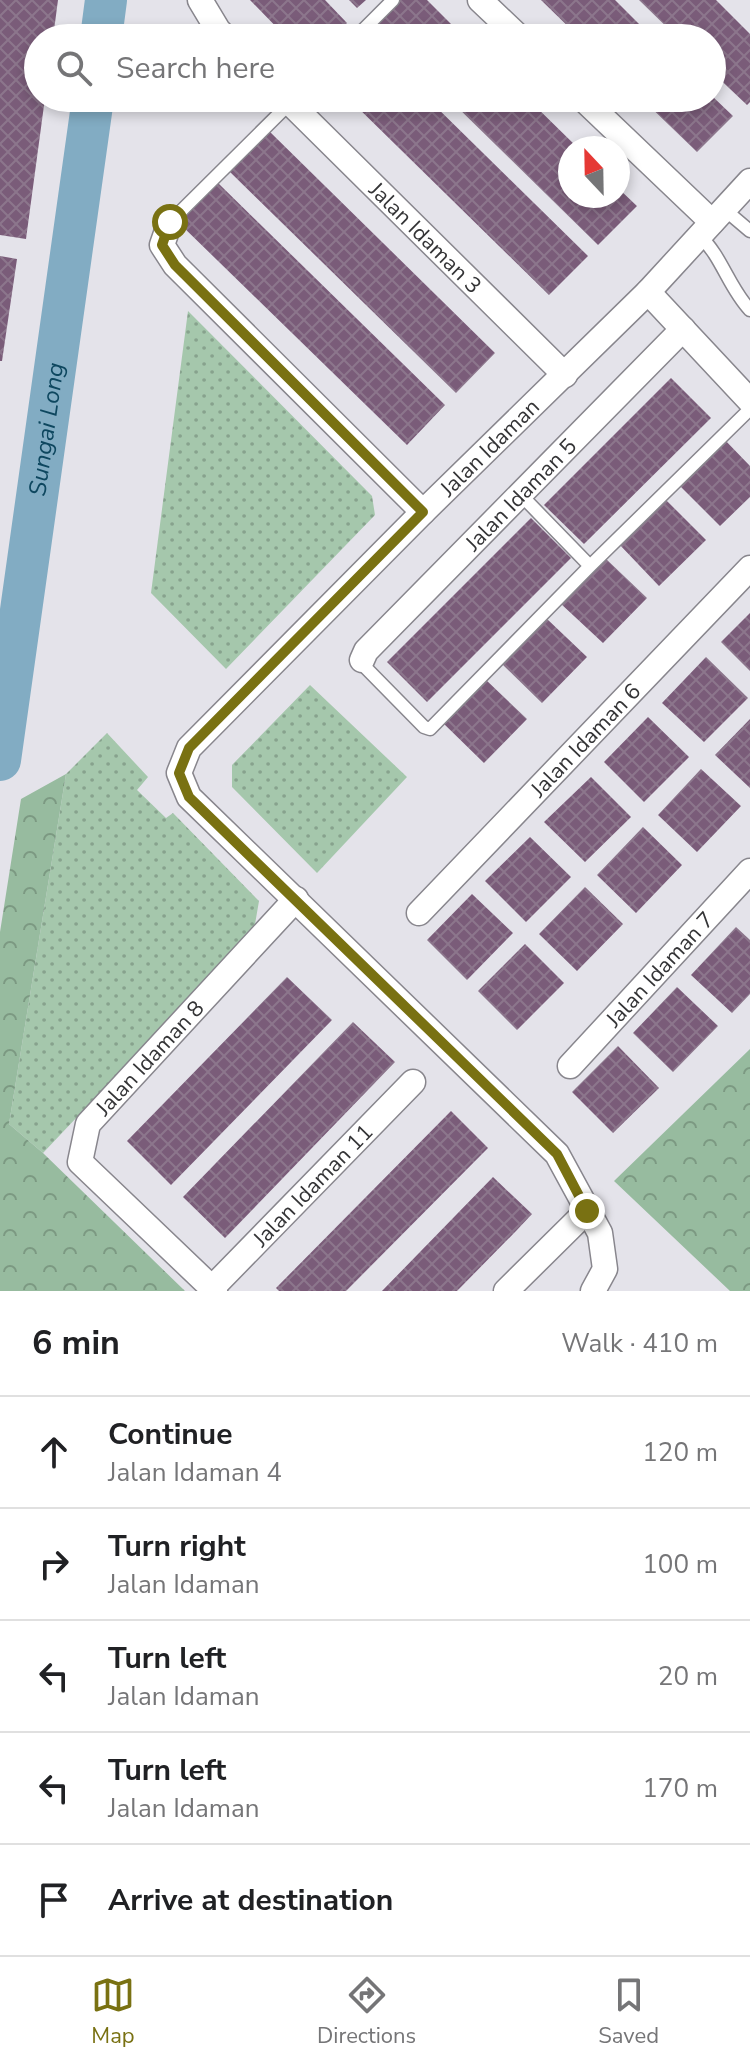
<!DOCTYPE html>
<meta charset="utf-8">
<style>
:root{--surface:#fff;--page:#f2f2f2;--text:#202124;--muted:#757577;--line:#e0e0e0;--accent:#797112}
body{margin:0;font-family:"Nunito Sans",sans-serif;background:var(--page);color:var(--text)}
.compass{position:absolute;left:558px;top:136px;width:72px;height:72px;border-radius:50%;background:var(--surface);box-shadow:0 4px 12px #0003;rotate:338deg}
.stop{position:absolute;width:24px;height:24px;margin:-18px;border:6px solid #797112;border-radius:50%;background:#fff}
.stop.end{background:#797112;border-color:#fff;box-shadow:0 2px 8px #0008}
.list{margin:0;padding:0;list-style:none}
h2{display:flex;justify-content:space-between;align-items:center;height:104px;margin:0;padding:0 32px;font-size:34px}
h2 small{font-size:26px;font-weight:400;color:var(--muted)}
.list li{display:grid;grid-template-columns:52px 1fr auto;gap:24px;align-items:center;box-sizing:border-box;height:112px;padding:0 32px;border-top:2px solid var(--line)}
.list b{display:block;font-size:30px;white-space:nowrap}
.list p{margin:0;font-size:26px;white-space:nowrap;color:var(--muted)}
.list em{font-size:26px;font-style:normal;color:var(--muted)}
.icon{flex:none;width:44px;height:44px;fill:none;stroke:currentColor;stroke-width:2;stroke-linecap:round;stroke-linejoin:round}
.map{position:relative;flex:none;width:750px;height:1291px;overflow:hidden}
.search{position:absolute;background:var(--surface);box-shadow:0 4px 12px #0003;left:24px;right:24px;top:24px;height:88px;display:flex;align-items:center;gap:20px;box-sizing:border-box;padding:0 28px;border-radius:44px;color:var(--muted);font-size:30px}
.sheet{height:664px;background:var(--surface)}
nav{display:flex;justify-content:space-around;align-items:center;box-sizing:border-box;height:112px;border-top:2px solid var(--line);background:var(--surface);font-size:22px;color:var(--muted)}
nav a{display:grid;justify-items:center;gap:4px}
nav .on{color:var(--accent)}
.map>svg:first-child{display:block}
</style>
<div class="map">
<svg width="750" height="1291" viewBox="0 0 750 1291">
<defs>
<pattern id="grass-dots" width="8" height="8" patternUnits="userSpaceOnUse" patternTransform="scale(2)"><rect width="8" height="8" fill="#a5c7ac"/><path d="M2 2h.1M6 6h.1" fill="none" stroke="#87a28d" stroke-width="1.8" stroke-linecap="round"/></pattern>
<pattern id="forest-crowns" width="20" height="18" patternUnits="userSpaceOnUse" patternTransform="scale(2)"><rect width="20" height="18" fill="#97bb9f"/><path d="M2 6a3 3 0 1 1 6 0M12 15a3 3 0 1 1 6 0" fill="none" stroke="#7c9982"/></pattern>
<pattern id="building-cross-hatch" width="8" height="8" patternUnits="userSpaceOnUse" patternTransform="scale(2)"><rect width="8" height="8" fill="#7a5c79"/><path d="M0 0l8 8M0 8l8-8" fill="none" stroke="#8c768c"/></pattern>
</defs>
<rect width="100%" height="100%" fill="#e4e3ea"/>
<path fill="url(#grass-dots)" d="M188,311L372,496L375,515L226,669L151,593Z
M310,685L407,777L317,873L232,787V765Z
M107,733L148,777L137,790L166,818L173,813L259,901L254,930L43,1153L9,1124L66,774Z"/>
<path fill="url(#forest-crowns)" d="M66,774L9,1124L43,1153L185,1291H0V932L21,799Z
M750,1049V1291H730L614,1181Z"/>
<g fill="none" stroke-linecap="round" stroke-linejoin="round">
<g stroke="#82acc3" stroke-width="42">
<path d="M101,38L106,0"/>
<path id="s1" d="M0,760L93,98"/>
</g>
</g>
<path fill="url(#building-cross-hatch)" d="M0,0H58L53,38H38V98H45L26,239L0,235Z
M250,0H325L347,23L331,38H287Z
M349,0H366L357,8Z
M397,0H427L465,38H386L372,25Z
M541,0H615L653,38H580Z
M639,0H716L750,34V102L747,105L712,72V38H678Z
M712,96L733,116L697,152L641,98H712Z
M348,98H427L588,256L549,295Z
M448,98H527L578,148H570V196H618V188L637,206L598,245Z
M269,131L495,353L456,393L229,171Z
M218,183L445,405L407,445L179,223Z
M0,256L17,259L2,361H0Z
M671,378L711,418L584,544L544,505Z
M723,438L750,466V497L720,526L677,483Z
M664,498L706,540L659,586L618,543Z
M531,518L571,558L427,702L387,662Z
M604,557L647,598L603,643L560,603Z
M750,613V671L721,642Z
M546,618L587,657L542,703L502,664Z
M706,657L748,698L704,742L662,703Z
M485,679L527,719L484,763L442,722Z
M648,717L689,757L644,802L604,762Z
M750,719V788L715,755Z
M701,769L741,806L697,852L658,815Z
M591,777L631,817L585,862L544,822Z
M643,827L682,865L636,913L597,875Z
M530,837L571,877L526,922L485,881Z
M585,887L623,924L577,971L539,934Z
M472,894L513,933L467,980L427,940Z
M736,927L750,940V994L732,1013L691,975Z
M525,944L564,983L517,1030L478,991Z
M287,977L332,1020L171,1185L127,1141Z
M677,987L718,1026L673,1072L633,1033Z
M353,1022L395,1062L225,1238L183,1197Z
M618,1046L659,1088L613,1133L572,1092Z
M451,1111L488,1148L346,1291H279L276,1288Z
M493,1177L532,1214L516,1231L457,1291H382Z"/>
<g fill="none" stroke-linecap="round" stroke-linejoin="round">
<defs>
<path id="service" d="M355,38L393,0
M724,209L750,231
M170,222L293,100
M700,236C722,257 729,288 750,310
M520,494L590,566
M362,660L366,668L424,727L430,729L590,566L750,409"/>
<g id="minor">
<path d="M200,0L218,30L226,38"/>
<path d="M480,0L520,38"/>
<path id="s2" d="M285,98L565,375"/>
<path d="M582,98L712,222"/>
<path d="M170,222L162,245L175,265L423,512"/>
<path d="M648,292L750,401"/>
<path id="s3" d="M362,660L366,651L683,329"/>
<path id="s4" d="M419,913L750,568"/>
<path id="s5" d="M570,1066L750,871"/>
<path id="s6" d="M212,1288L413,1082"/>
<path id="s7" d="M215,1291L80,1162L88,1124L296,899"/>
<path d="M506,1291L587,1211"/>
<path id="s8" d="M593,1291L605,1269L600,1233L557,1154L189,797L179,773L189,748L423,512L648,292L750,181"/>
</g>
</defs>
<use href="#service" stroke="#88868d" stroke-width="15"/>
<use href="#minor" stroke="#88868d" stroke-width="27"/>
<use href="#service" stroke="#fff" stroke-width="12"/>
<use href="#minor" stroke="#fff" stroke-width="24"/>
</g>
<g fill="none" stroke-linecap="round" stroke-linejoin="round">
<path stroke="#797112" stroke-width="10" d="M170,222L162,245L175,265L423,512L189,748L179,773L189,797L557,1154L587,1211"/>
</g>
<g text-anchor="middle" stroke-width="8" stroke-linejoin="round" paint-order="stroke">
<g font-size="22" fill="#343436" stroke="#f2f0f7">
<text dy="8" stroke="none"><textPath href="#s2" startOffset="198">Jalan Idaman 3</textPath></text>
<text dy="8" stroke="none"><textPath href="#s8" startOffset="1142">Jalan Idaman</textPath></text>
<text dy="8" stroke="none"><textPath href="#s3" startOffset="230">Jalan Idaman 5</textPath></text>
<text dy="8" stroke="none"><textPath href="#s4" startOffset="240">Jalan Idaman 6</textPath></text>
<text dy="8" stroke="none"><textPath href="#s5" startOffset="132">Jalan Idaman 7</textPath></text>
<text dy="8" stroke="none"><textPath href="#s7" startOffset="316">Jalan Idaman 8</textPath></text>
<text dy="8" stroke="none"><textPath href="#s6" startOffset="144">Jalan Idaman 11</textPath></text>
</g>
<g font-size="24" font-style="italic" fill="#0e475f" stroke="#f2f0f7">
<text dy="8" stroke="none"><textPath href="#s1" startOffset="334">Sungai Long</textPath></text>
</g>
</g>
</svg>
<svg class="compass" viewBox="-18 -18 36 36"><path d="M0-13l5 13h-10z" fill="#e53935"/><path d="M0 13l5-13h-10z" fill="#757577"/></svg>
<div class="stop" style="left:170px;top:222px"></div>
<div class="stop end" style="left:587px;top:1211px"></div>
<div class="search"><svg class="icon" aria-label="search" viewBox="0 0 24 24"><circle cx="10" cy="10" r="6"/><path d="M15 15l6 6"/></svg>Search here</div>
</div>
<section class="sheet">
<h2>6 min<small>Walk · 410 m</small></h2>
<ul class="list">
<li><svg class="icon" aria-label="ahead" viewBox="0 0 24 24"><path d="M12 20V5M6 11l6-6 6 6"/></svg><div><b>Continue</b><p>Jalan Idaman 4</p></div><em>120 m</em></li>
<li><svg class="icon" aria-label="right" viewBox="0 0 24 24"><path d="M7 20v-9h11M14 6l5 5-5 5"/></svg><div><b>Turn right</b><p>Jalan Idaman</p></div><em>100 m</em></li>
<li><svg class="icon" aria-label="left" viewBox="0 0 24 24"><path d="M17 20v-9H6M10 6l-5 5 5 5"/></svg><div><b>Turn left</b><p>Jalan Idaman</p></div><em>20 m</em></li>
<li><svg class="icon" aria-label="left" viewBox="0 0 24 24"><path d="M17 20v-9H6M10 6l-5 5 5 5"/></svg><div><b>Turn left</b><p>Jalan Idaman</p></div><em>170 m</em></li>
<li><svg class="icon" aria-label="arrive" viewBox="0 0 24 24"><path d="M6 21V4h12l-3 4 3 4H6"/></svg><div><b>Arrive at destination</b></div></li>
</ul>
</section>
<nav>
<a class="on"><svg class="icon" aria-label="map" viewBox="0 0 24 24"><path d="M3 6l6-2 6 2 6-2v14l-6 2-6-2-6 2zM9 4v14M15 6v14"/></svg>Map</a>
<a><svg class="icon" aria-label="directions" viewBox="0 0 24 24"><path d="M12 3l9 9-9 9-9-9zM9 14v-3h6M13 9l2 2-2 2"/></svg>Directions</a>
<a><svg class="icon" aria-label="saved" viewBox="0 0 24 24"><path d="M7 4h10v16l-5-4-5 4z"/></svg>Saved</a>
</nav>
